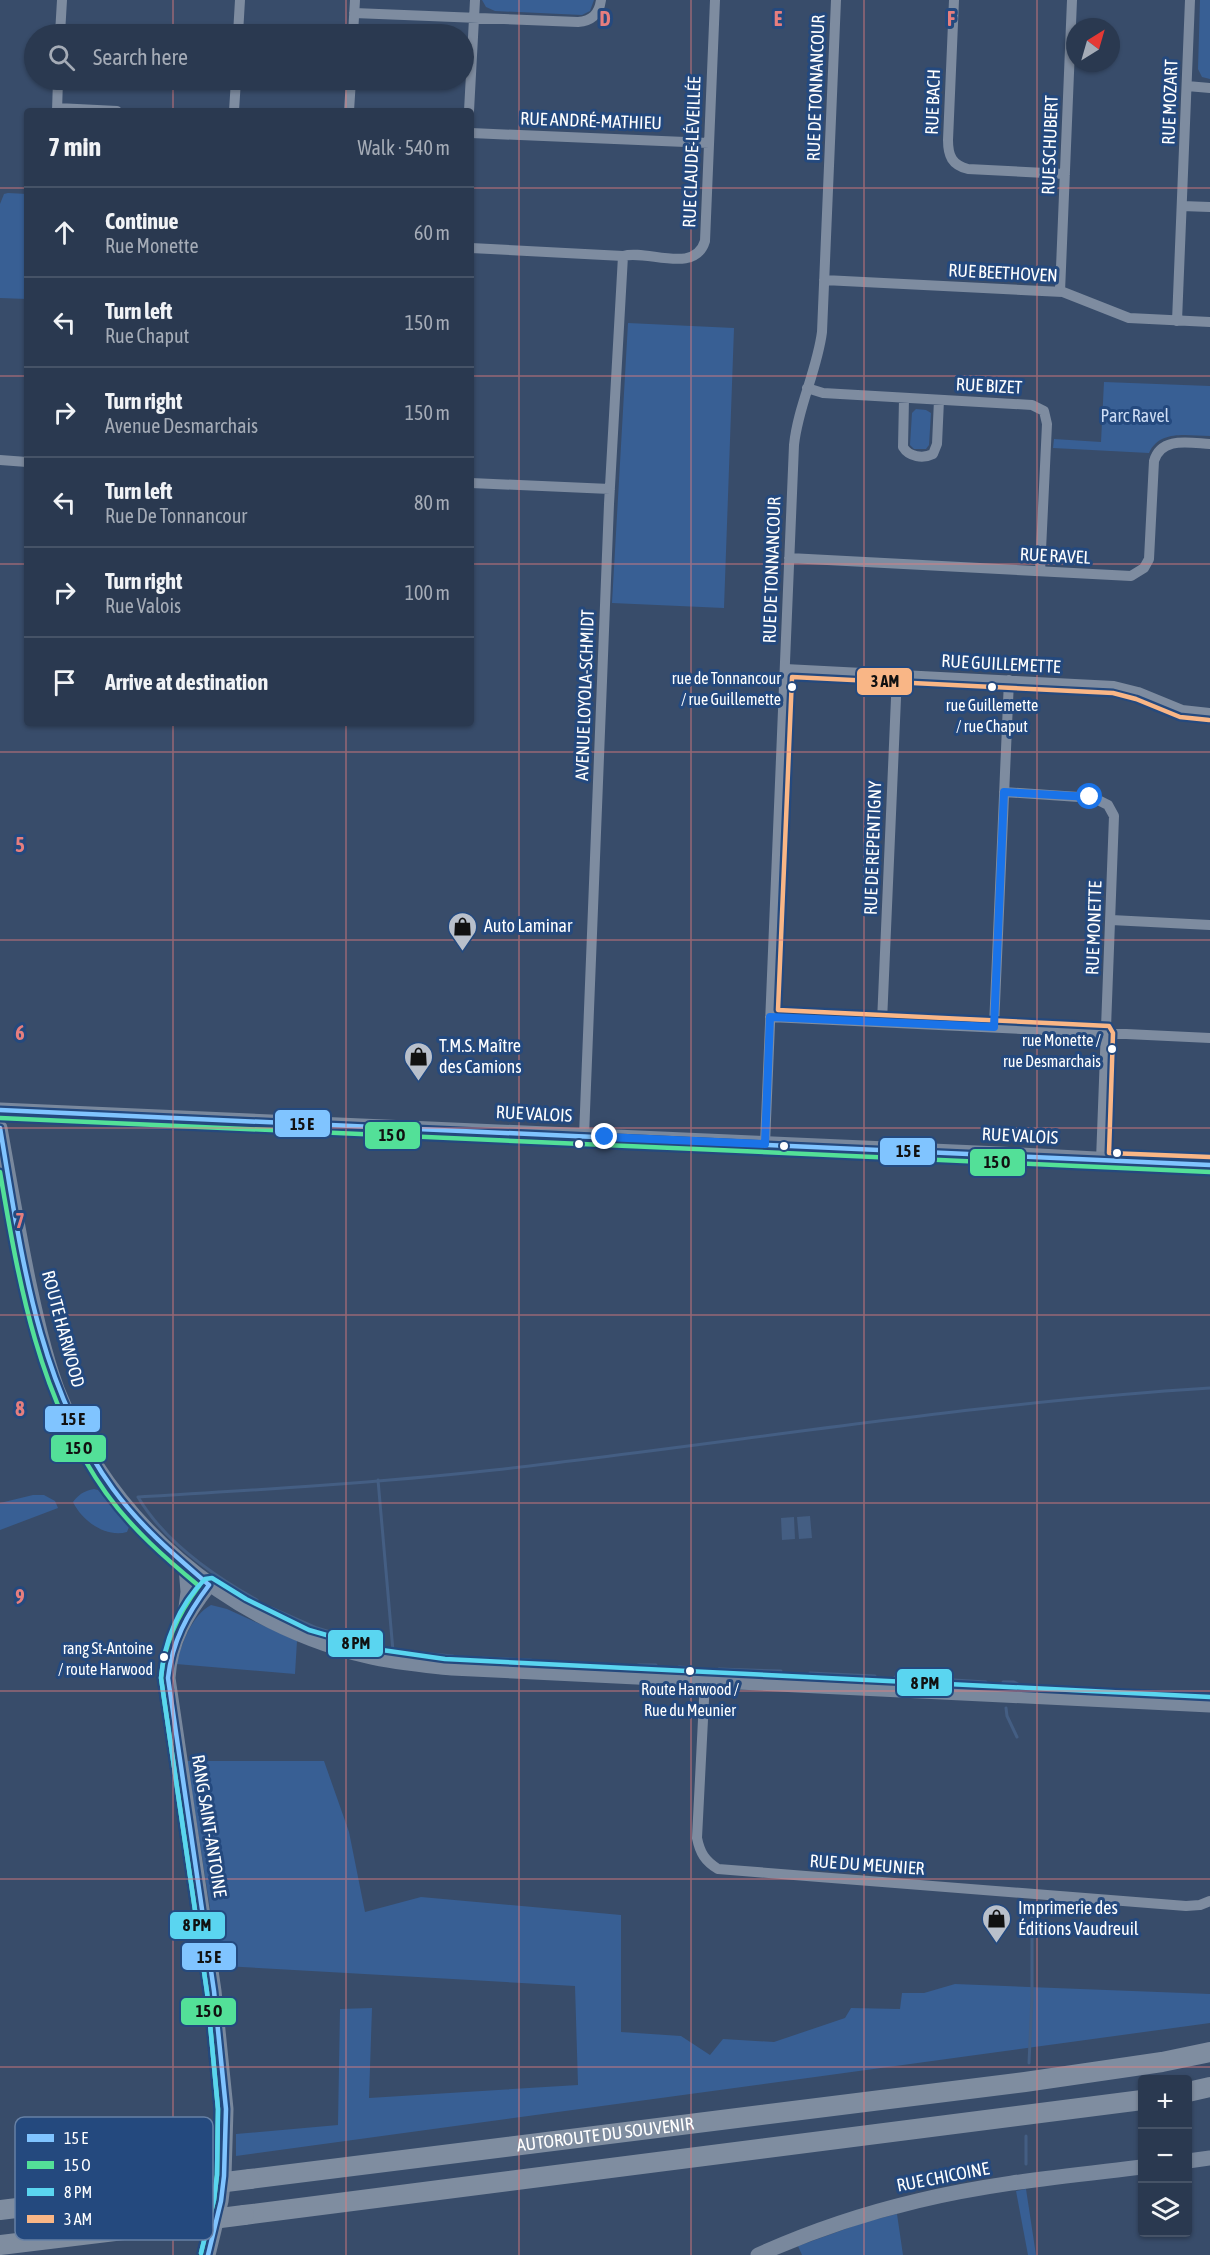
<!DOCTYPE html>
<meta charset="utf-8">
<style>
:root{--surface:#2a3950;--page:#324057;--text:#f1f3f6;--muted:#a5acb7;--line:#465367}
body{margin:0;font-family:"Asap Condensed",sans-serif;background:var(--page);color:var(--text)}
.controls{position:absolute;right:18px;bottom:18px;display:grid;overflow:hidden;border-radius:6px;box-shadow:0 2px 4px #0004}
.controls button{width:54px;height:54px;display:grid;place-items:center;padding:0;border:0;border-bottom:2px solid var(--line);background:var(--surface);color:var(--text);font:30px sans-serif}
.compass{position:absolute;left:1066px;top:18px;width:54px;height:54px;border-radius:50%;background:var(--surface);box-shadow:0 2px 4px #0004;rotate:37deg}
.stop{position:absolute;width:18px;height:18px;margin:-14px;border:4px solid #1a73e8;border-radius:50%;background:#fff}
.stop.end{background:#1a73e8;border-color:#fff;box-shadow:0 2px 6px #0008}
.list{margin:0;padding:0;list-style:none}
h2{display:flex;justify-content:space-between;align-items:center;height:78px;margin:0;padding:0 24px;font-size:26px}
h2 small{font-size:20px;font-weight:400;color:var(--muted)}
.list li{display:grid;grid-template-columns:39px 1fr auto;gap:18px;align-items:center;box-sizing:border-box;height:90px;padding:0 24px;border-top:2px solid var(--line)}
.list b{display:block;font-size:22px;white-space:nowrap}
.list p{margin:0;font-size:20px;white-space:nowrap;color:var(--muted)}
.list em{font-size:20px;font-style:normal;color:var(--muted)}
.icon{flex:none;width:33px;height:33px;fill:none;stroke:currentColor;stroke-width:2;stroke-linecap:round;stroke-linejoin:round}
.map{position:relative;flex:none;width:1210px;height:2255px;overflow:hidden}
.search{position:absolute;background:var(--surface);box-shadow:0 2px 4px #0004;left:24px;top:24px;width:450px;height:66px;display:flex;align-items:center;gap:15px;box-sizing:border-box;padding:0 21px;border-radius:33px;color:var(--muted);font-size:22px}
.panel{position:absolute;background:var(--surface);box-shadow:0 2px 4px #0004;left:24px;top:108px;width:450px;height:618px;border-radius:6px}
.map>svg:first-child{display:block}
</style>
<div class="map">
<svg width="1210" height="2255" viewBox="0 0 1210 2255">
<rect width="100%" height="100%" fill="#384c6a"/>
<path fill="#385f94" d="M482,0H594L590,11L582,15L495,11L486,7Z
M1200,0H1210V79L1202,77L1198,69Z
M8,193L27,194V299L0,298V204L4,194Z
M628,323L734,328L724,608L612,603Z
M1104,382L1210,386V436C1188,436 1160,429 1149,453L1053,448L1054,439L1101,442Z
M916,409L926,410L931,413L929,445L926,449H914L910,445L912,413Z
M94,1489L98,1490L129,1527L127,1532C106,1538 82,1521 73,1502C79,1494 84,1491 94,1489Z
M33,1495H44L55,1501L58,1508L0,1530V1503Z
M211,1605L227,1609L297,1641L295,1674L176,1664C182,1644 191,1616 211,1605Z
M187,1761H324L349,1832L365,1912L421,1897L621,1915V2032L681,2036L710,2055L723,2039L774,2042L845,2018L851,2008L900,2009L902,1993H924L955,1984L1210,1994V2023L236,2156V2134L338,2125L340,2009L372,2008L369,2098L578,2085L575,1986L224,1966L219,1962L217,1953Z
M1026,2189L1036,2255H1028L1016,2191Z
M897,2214L903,2255H802L798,2246L865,2222Z"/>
<path fill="#445e83" d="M810,1516L812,1538L799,1539L797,1517Z
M794,1517L795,1539L782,1540L781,1518Z"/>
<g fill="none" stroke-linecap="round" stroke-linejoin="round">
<path stroke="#445e83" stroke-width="3" d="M378,1480L393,1651
M257,1600C212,1575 164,1541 138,1497C256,1490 376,1483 494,1470C733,1443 970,1403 1210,1388
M272,1608L317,1628L376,1646
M390,1650L453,1656
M483,1658L531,1660
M578,1663L600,1664
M638,1665H656
M679,1667L694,1668
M719,1669L781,1671
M810,1673L875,1676
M895,1677H902
M922,1678L986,1682
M1003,1682H1014L1018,1684
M1006,1708L1007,1716L1017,1737
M1029,2063L1032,1997V1908
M1026,2164V2136"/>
<path stroke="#7e8ca0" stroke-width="10" d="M954,0L948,140C948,156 952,165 968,169L1065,174
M354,13L578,22C592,21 599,14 601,0
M60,34L62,0
M238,34L240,0
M353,34L355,0
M1187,86L1210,88
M57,108L117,111
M57,111L58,80
M234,111L236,80
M349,111L351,80
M469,111L475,0
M471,133L709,143
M1182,206L1210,207
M471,248L623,256C647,249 695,275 705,241L715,0
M824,280L1063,292L1129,318L1210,322
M1060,292L1072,0
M1177,321L1190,0
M807,388L823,393L1032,405L1044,411L1047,424L1040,571
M904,399L903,447C909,457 923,459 933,454L937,444L939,400
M0,460L27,462
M471,483L610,489
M789,558L1131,576L1144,568L1149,559L1154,461C1161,436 1190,443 1210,444
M785,669L1114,686L1138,692L1182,710L1210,713
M1004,792L1094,798L1108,805L1114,816L1101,1160
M1111,920L1210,925
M770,1017L1210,1038
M882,1022L897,675
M994,1027L1009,680
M584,1136L609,504L623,256
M765,1144L794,445C798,406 817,371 822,332L836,0
M705,1680L697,1838C700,1853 705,1861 718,1869L1186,1906L1200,1905L1210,1901"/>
<path stroke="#79889d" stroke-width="15" d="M0,1110L1000,1154L1210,1165
M0,1128C9,1179 18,1229 28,1279C36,1316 44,1353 57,1389C110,1523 227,1622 367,1656C395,1663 423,1665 452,1668L1210,1705
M185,1616L188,1592L186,1567
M1188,2161L1210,2158
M208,2255L221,2201L224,2176L226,2109L214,1991L168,1678C170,1641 187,1613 209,1585
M758,2255C809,2232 862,2214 917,2201C991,2183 1067,2176 1142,2167"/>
<g stroke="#7f8da0" stroke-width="20">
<path d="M1188,2092L1210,2087"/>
<path id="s1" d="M250,2179L1025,2082L1162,2062L1210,2052"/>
<path d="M0,2210L194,2186"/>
<path d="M244,2215L1142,2100"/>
<path d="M0,2245L189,2222"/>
</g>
<path stroke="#7f8da0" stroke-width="20" d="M194,2186L250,2179
M189,2222L244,2215"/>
<defs>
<path id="bus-1" d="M0,1110L1210,1165
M0,1128C21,1251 37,1385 113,1489C140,1526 174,1555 209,1585C187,1614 172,1642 168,1678L214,1991L226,2109L224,2176L221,2201L208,2255"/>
<path id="bus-2" d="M0,1118L1210,1172
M0,1172C19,1284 39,1399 106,1493C132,1529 165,1558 199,1586C178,1614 164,1643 161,1678L207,1992L218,2109L217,2175L214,2200L201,2253"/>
<path id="bus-3" d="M201,2253L214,2200L217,2175L218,2109L207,1992L161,1678C164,1641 179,1605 205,1579L212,1578L246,1599L309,1630L375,1649L445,1659L1210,1697"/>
<path id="bus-4" d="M1209,720L1180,717L1136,699L1113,693L792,677L778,1010L1109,1026L1113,1033L1109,1153L1210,1157"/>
</defs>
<use href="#bus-1" stroke="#24497e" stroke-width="9"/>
<use href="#bus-2" stroke="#24497e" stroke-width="9"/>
<use href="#bus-3" stroke="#24497e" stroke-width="9"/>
<use href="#bus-4" stroke="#24497e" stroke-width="9"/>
<use href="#bus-1" stroke="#80c4ff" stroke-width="4.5"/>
<use href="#bus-2" stroke="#53e098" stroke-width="4.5"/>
<use href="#bus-3" stroke="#5ad5f0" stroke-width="4.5"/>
<use href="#bus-4" stroke="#f9b686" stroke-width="4.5"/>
</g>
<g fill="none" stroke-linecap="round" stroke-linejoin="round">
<path stroke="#1a73e8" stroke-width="8" d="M605,1137L765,1144L770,1017L994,1027L1004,792L1090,797"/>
</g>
<path fill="none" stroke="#e67e7e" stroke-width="1.5" stroke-opacity="0.55" d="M173,0V34M346,0V34M519,0V2255M691,0V2255M864,0V2255M1037,0V2255M173,80V111M346,80V111M0,188H27M471,188H1210M0,376H27M471,376H1210M0,564H27M471,564H1210M173,723V2255M346,723V2255M0,752H1210M0,940H1210M0,1128H1210M0,1315H1210M0,1503H1210M0,1691H1210M0,1879H1210M0,2067H1210"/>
<defs>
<symbol id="shop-pin" viewBox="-11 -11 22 30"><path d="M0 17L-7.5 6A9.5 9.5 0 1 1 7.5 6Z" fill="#b9c0cb" stroke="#24497e"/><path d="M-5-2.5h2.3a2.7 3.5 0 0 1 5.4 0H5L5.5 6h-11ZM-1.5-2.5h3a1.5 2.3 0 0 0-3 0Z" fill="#111"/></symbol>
</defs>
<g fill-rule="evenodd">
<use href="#shop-pin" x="446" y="910" width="33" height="45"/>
<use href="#shop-pin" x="402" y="1040" width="33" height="45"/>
<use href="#shop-pin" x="980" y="1902" width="33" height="45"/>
</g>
<g fill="#fff" stroke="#24497e" stroke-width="2">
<circle cx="792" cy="687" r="5"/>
<circle cx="992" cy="687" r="5"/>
<circle cx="1112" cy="1049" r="5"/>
<circle cx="579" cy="1144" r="5"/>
<circle cx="784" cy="1146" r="5"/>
<circle cx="1117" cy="1153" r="5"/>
<circle cx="164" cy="1657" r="5"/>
<circle cx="690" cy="1671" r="5"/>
</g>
<g text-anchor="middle" stroke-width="6" stroke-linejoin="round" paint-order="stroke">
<g font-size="16" fill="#fff" stroke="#24497e" text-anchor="end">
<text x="781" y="684">rue de Tonnancour<tspan x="781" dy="21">/ rue Guillemette</tspan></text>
<text x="992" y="711" text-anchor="middle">rue Guillemette<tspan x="992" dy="21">/ rue Chaput</tspan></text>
<text x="1101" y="1046">rue Monette /<tspan x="1101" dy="21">rue Desmarchais</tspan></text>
<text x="153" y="1654">rang St-Antoine<tspan x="153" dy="21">/ route Harwood</tspan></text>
<text x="690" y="1695" text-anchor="middle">Route Harwood /<tspan x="690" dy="21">Rue du Meunier</tspan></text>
</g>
<g font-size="18" fill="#fff" stroke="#24497e">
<text transform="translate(816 88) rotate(-88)" y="6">RUE DE TONNANCOUR</text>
<text transform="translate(933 102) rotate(-88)" y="6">RUE BACH</text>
<text transform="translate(1170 102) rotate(-88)" y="6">RUE MOZART</text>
<text transform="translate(591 121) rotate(2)" y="6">RUE ANDRÉ-MATHIEU</text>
<text transform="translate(1050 145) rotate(-88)" y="6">RUE SCHUBERT</text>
<text transform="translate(692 152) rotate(-88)" y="6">RUE CLAUDE-LÉVEILLÉE</text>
<text transform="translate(1003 273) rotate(3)" y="6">RUE BEETHOVEN</text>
<text transform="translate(989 386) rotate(3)" y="6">RUE BIZET</text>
<text transform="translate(1055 556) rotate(3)" y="6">RUE RAVEL</text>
<text transform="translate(772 570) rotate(-88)" y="6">RUE DE TONNANCOUR</text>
<text transform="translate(1001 664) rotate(3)" y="6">RUE GUILLEMETTE</text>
<text transform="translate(585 695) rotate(-88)" y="6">AVENUE LOYOLA-SCHMIDT</text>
<text transform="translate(873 848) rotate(-88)" y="6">RUE DE REPENTIGNY</text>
<text transform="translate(1094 928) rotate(-88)" y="6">RUE MONETTE</text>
<text transform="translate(534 1114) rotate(3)" y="6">RUE VALOIS</text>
<text transform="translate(1020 1136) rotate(3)" y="6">RUE VALOIS</text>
<text transform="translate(63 1329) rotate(75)" y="6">ROUTE HARWOOD</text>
<text transform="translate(209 1826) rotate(81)" y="6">RANG SAINT-ANTOINE</text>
<text transform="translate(867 1865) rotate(4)" y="6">RUE DU MEUNIER</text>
<text dy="6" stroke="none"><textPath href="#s1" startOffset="358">AUTOROUTE DU SOUVENIR</textPath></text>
<text transform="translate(943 2177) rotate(-11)" y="6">RUE CHICOINE</text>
</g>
<g font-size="18" fill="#cdddf5" stroke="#24497e">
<text x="1135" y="422">Parc Ravel</text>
</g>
<g font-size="18" fill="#fff" stroke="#24497e" text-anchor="start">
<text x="484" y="932">Auto Laminar</text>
<text x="439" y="1052">T.M.S. Maître<tspan x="439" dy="21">des Camions</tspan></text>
<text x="1018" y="1914">Imprimerie des<tspan x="1018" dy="21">Éditions Vaudreuil</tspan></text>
</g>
</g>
<rect x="15" y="2117" width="198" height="123" rx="9" fill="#24497e" stroke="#6680a5" stroke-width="1.5"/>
<rect x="27" y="2134" width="27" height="8" fill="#80c4ff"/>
<rect x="27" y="2161" width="27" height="8" fill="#53e098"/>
<rect x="27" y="2188" width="27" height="8" fill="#5ad5f0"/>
<rect x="27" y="2215" width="27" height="8" fill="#f9b686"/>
<g font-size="16" fill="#fff">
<text x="64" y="2144">15 E</text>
<text x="64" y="2171">15 O</text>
<text x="64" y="2198">8 PM</text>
<text x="64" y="2225">3 AM</text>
</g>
<g font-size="20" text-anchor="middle" font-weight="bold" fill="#e67e7e" stroke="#24497e" stroke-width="6" stroke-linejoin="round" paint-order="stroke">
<text x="605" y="26">D</text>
<text x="778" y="26">E</text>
<text x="951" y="26">F</text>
<text x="20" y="852">5</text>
<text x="20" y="1040">6</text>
<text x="20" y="1228">7</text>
<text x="20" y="1416">8</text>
<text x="20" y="1604">9</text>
</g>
<g stroke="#24497e" stroke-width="2">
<rect x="856" y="667" width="57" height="29" rx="6" fill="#f9b686"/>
<rect x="274" y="1109" width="57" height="29" rx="6" fill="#80c4ff"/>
<rect x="364" y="1121" width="57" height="29" rx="6" fill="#53e098"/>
<rect x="879" y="1137" width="57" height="29" rx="6" fill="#80c4ff"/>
<rect x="969" y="1148" width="57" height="29" rx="6" fill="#53e098"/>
<rect x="44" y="1405" width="57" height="28" rx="6" fill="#80c4ff"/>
<rect x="50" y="1434" width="57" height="29" rx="6" fill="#53e098"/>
<rect x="327" y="1629" width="57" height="29" rx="6" fill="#5ad5f0"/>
<rect x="896" y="1668" width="57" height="29" rx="6" fill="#5ad5f0"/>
<rect x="169" y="1911" width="57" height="29" rx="6" fill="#5ad5f0"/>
<rect x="181" y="1942" width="56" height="29" rx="6" fill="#80c4ff"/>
<rect x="180" y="1997" width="57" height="29" rx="6" fill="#53e098"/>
</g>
<g font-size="16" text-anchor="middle" font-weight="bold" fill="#111">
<text x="885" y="687">3 AM</text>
<text x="302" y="1130">15 E</text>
<text x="392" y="1141">15 O</text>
<text x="908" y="1157">15 E</text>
<text x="997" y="1168">15 O</text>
<text x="73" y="1425">15 E</text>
<text x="79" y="1454">15 O</text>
<text x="356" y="1649">8 PM</text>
<text x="925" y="1689">8 PM</text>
<text x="197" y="1931">8 PM</text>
<text x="209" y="1963">15 E</text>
<text x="209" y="2017">15 O</text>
</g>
</svg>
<div class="controls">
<button>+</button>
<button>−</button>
<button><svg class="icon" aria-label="layers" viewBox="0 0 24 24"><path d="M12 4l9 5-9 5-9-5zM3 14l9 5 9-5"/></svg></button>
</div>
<svg class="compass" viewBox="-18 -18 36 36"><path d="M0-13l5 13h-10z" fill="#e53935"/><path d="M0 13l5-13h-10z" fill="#a5acb7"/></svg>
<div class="stop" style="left:1090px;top:797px"></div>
<div class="stop end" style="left:605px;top:1137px"></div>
<div class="search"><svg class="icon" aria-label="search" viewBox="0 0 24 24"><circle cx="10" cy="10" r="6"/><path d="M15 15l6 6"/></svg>Search here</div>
<section class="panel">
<h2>7 min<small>Walk · 540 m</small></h2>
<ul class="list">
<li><svg class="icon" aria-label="ahead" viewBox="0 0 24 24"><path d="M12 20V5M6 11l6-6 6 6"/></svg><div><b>Continue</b><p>Rue Monette</p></div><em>60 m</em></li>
<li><svg class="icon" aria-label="left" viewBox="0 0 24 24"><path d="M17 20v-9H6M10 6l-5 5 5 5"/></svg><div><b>Turn left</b><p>Rue Chaput</p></div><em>150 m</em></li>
<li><svg class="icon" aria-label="right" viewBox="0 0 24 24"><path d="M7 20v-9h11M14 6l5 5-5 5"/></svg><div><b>Turn right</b><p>Avenue Desmarchais</p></div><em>150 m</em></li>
<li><svg class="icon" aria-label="left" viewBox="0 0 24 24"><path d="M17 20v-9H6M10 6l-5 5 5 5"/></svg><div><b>Turn left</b><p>Rue De Tonnancour</p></div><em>80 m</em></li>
<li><svg class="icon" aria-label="right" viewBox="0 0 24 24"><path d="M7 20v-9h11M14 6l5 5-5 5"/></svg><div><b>Turn right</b><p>Rue Valois</p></div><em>100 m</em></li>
<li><svg class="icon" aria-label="arrive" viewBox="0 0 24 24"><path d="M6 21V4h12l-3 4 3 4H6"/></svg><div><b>Arrive at destination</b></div></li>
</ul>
</section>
</div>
